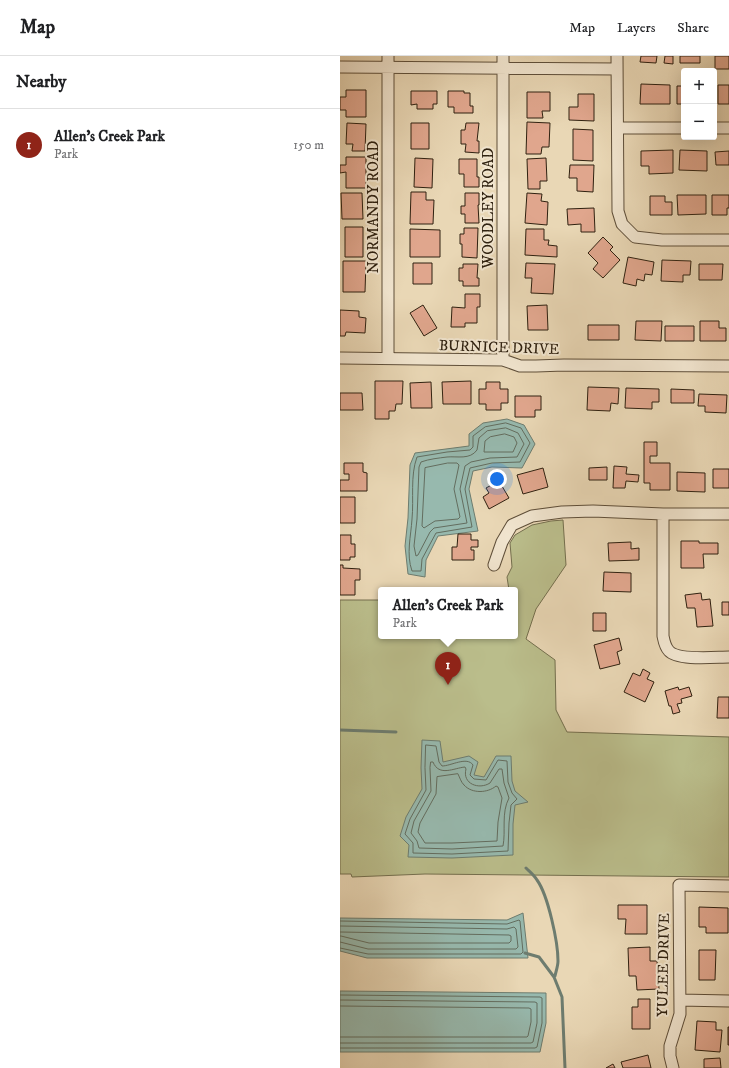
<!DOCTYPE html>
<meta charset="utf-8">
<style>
:root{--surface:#fff;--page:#f6f6f6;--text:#202124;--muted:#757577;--line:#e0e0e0;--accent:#8f2418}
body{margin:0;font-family:"IM FELL DW Pica",serif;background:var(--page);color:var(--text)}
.controls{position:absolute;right:12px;top:12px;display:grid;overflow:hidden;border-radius:4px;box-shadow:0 4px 16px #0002}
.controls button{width:36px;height:36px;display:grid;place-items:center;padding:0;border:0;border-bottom:1px solid var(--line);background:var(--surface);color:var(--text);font:20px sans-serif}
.you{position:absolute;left:157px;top:423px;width:14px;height:14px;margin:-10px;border:3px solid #fff;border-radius:50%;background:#1a73e8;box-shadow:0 0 0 6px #1a73e833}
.badge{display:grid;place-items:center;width:26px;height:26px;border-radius:50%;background:var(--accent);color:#fff;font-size:13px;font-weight:700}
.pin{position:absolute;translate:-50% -33px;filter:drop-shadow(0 1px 2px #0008)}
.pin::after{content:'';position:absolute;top:21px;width:14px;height:12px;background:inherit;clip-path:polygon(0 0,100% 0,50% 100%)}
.popup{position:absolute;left:38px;top:531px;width:140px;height:52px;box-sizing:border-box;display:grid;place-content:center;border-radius:4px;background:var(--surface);filter:drop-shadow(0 1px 3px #0005);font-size:13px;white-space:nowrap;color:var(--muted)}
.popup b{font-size:15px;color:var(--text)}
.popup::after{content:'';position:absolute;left:50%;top:100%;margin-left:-8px;border:8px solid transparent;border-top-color:var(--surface)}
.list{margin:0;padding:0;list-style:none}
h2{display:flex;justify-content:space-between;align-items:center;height:52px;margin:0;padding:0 16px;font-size:17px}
h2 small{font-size:13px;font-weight:400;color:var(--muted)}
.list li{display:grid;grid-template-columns:26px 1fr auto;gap:12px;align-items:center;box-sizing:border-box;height:72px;padding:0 16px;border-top:1px solid var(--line)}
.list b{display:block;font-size:15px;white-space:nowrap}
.list p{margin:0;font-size:13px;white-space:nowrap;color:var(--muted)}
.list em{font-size:13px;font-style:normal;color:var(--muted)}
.map{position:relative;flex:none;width:389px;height:1012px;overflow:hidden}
header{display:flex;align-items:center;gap:24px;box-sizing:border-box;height:56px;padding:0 20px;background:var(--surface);border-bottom:1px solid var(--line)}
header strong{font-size:19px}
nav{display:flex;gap:22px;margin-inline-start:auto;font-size:14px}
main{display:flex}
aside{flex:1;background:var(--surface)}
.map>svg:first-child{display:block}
</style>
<header>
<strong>Map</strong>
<nav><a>Map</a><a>Layers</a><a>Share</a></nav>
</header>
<main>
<aside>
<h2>Nearby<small></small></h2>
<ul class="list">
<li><span class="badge">1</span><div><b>Allen's Creek Park</b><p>Park</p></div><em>150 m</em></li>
</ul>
</aside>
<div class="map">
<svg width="389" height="1012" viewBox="0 0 389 1012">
<rect width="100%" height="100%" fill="#e9d7b5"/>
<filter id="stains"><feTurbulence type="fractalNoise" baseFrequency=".005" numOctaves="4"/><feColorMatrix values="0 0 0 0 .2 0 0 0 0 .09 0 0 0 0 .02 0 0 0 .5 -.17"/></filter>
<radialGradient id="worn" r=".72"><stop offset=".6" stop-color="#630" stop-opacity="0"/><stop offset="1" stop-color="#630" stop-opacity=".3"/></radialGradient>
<path fill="#babd8b" stroke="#746f4e" d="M223,464L226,509L196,553L186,583L215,604L216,654L227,676L389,681V821L85,818L12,821L11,818H0V544H41V580H175V534H169L167,521L172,511L170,487L175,479L192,469L211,465Z"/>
<path fill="#97b9ae" stroke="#6d7c6f" d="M167,363L184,369L195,388L182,412L152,411L133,415L129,433L138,475L98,480L86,504L85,521L68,518L65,490L68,462L70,409L75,397L129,390V378L143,367Z
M82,684L100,685L103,706L129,700L138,706L134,719L144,721L156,700H171L172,725L175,735L188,746L175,749L173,768V799L112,802L68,801L69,789L60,780L66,761L82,733L81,712Z
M183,857L188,902H27L0,895V862L167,864Z
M0,935L206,937V967L200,996H0Z"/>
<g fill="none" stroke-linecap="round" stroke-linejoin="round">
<path stroke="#636d5f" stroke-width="1" d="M166,367L181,372L190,387L180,406L152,407L130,412L125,433L132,471L96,477L82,503L81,515H72C66,498 71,480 72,463C74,443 70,420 77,401L107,396L130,394L133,391V380L145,371Z
M166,372L178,377L184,388L177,401L150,402L131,406L125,410L120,433L127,467L94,472L90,476L78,499L76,500L74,490L77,463L79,411L81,406C89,403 99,402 107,401C117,400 130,404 137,394L139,382L147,375Z
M165,378L174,381L177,387L173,396H144L145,385L150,381Z
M108,407H117L119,409L114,433L120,461L118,463L95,465L84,472L82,470L85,412Z
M86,689L96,690L99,706L102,710C111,710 127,700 133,709L130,719L134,723L146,724L158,704L167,705L168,726L172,737L177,743L171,749L169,767L168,795L112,798L73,797V787L65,778L70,763L86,734L85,712Z
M91,706H93C99,721 114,712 125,711L126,713C122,728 139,734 150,727L159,713H162L164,727L169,742C161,757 166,775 163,790L112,793L79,792L77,785L71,777L74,765L91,735L90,712Z
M118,718C120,722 121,726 124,729C132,738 148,737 156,730L158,731L162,742L158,766L157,785L112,787H85L78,776L80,767L96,738L97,721Z
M0,865L167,868L179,864L180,865L183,896L181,898H28L0,892
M0,870L167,873L174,871L176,873L178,891L176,893H28L0,886
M0,876L169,879L171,880V885L169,887H29L1,880H0
M0,939L200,941L202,942V967L197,991L195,992H0
M0,944L195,946L197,947V967L193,986L191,987H0
M0,950L189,952L191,953V966L188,980L187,981H0"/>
<path stroke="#6d7c6f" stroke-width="3" d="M0,674L56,676
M186,812C190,816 194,819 197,824C208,839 218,886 218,905C218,910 216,915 215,920
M185,897L199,901L214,921L222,941L225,1012"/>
</g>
<path fill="#e0a68d" stroke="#2f2110" d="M301,0H317L316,7L300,6Z
M325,0H333V8L324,7Z
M340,0H360V7H340Z
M375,0H389V13H375Z
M301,28L330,29V48H300Z
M378,29H389V48H378Z
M337,30H344V48H337Z
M6,34H26V61H6V54H0V41H6Z
M71,35H97V48H93V53H77V48L71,49Z
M108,35H124V37H130V50H133V57H114V51H108Z
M187,36H210V55H202L203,62H187Z
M238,38H254V65L229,64V51H238Z
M187,66L210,67L209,91H202L201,98H186Z
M7,67L26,68L25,95H12L13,88H6Z
M71,67H89V93H71Z
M126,67H139L137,85H139V97L125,96L126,88H121V74H125Z
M233,73L253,74V105L233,104Z
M333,94V117L309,118V110H301V95Z
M340,94L367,95V115L339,114Z
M389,95V109H376L375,96Z
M6,101H26V132H6V116L0,117V109H6Z
M75,102L93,103L92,132L74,131Z
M206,102L207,125H200V133H188L187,103Z
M119,103H137V121H139V131H124V118H119Z
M230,109H254L253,136L237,135V122H229Z
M71,136H86V144H94L93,168H70Z
M1,137H22L23,163H2Z
M125,137H139V149H138L139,167H125V158H121V150H125Z
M187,137L202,138L201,145L208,146L207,169L185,167Z
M337,139H366V158L338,159Z
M372,139H389V152H387V159H372Z
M310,140H325V146H332V159H310Z
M254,152L255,176H241V168L228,169L227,153Z
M5,171H23V201H5Z
M124,172H138L137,202L122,201V188H120V178H124Z
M70,173L100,174V201H70Z
M186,173H204V184H209L208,189L217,190V201L185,199Z
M263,181L273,191L270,194L280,204L263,222L253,213L258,207L248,197Z
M288,201L314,206L312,219L305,218L304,225L297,223L296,230L283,227Z
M322,204L351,205L350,219H343V226L321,225Z
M3,205H26L25,236H3Z
M73,207H92V228H73Z
M186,207L215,208L213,238L191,237L192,222H185Z
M123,208H138L137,222H139V230H123V225H119V212H123Z
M359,208H383L382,224H359Z
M125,238H140V251H137V267H125V271H111L112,251L125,252Z
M83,249L97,272L84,280L70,257Z
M207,249L208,274H188L187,250Z
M0,254L19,255V261L26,262L25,277L6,276L5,280H0Z
M296,265H322L321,285L295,284Z
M360,265H379V272H386V285H360Z
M248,269H279V284H248Z
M325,270H354V285H325Z
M35,325H63L62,348H56L55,355H49V363H35Z
M131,325V348H103L102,326Z
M91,326L92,352H71L70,327Z
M146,326H160V333H168V347H161V354H146V348H139V333H146Z
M248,331L279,332L278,348L271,347L270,355L247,354Z
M286,332L319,333V346H312V353L285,352Z
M331,333L354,334V347H331Z
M0,337H22L23,354H0Z
M359,338L387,339L386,357L365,356V350H358Z
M175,340H201V354H195V361H175Z
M304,386H317V400H310V407H330V434H310V427H304Z
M4,407H23V416L27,417V435H0V424H9V418H4Z
M274,410L287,411L286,418L299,419L298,426L286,425L285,432H273Z
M267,411V424H249V412Z
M203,412L208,431L183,438L177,419Z
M373,413H389V432H373Z
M337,416L365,417V436L337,435Z
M159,425L169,442L149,453L143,441L149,437L146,432Z
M0,441H15V467H0Z
M118,478H131V484H138V491H131V494H134V504H112V491H117Z
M0,479H11V488H15V501H10V504H0Z
M341,485H359V487H378V498H363L364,512H341Z
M291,486V493L299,492V504L269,505L268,487Z
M0,509H3V512L20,513V524H15V539H0Z
M264,516L291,517V536L263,535Z
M361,537L362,544L370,543L373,570L357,571L355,552H347L345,539Z
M382,546H389V559H382Z
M253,557H266V575H253Z
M279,582L282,594L277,596L280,608L260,613L254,589Z
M303,613L310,617L307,623L314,626L305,646L284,636L293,617L300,620Z
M338,631L339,634L349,631L352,640L341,643L342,647L337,648L340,656L333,658L331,650H329L325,635Z
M378,641H389V662H377Z
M278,849H307V878H285L286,863H278Z
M359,851L388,852V877H366V871H359Z
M310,891V905H317L319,933L297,934L296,920H289L288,892Z
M359,894H376L375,924H359Z
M298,943H310V973H292V951H298Z
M357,965L376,966V974H382L380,996L355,994Z
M388,971H389V989H388Z
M308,999L311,1012H283L281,1006Z
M380,1002L381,1012H364V1003Z
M273,1008L275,1012H266Z"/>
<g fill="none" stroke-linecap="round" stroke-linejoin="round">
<defs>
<path id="street" d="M48,0V302
M277,0L278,155L282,168L295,181L322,184H389
M0,11L277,13
M278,72H344
M374,72H389
M0,302L163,304L180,310H196L224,309L389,310
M163,304V0
M323,458V580C324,585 325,591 329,595C338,605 376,601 389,601
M154,509L162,486L172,469L192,460L222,456L253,455L323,458H389
M340,944L389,945
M333,1012L330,1000V990L340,958L339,829L389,830"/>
</defs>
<use href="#street" stroke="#5e4e39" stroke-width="13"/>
<use href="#street" stroke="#f1e5cf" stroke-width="11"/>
</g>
<g text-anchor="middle" stroke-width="4" stroke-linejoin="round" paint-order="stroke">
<g font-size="15" fill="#2f2110" stroke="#f1e5cf">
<text transform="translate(33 151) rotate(-90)" y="5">NORMANDY ROAD</text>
<text transform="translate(148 152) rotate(-90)" y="5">WOODLEY ROAD</text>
<text transform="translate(159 291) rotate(2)" y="5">BURNICE DRIVE</text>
<text transform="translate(323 909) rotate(-89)" y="5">YULEE DRIVE</text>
</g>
</g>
<rect width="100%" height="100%" filter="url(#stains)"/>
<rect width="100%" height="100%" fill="url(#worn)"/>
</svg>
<div class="controls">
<button>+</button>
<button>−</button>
</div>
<div class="you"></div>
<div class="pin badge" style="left:108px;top:629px">1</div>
<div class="popup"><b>Allen's Creek Park</b>Park</div>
</div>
</main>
